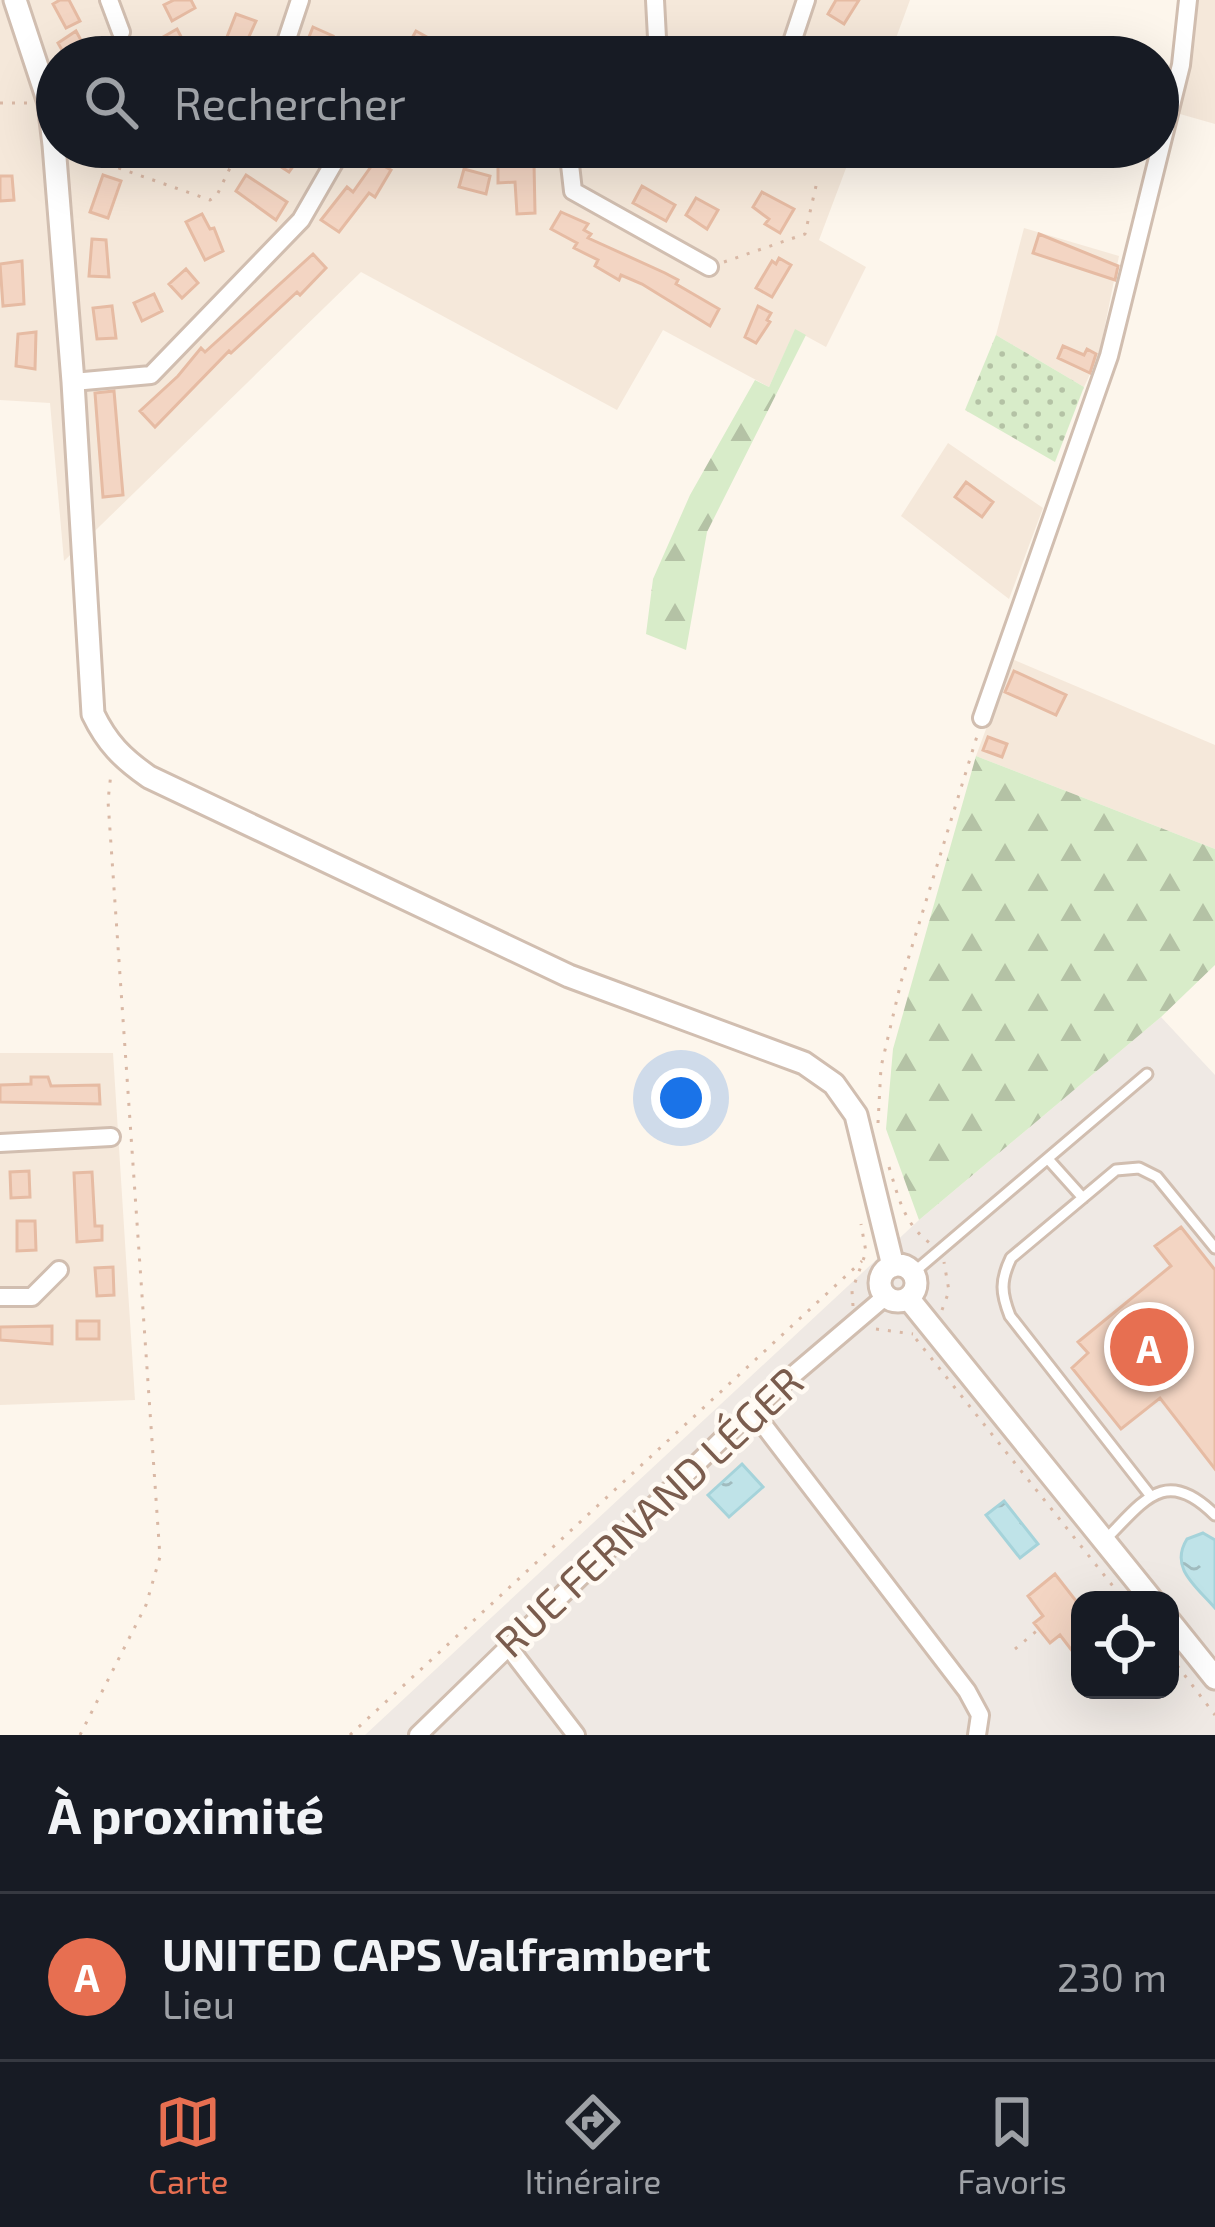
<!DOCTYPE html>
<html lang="fr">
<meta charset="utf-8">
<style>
:root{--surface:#171b24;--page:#20242c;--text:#f1f3f6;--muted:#9ea1a6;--line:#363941;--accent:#e76f51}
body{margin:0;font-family:"Exo 2",sans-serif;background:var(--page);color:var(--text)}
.controls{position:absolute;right:36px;bottom:36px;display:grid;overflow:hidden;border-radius:24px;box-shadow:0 12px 48px #0002}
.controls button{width:108px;height:108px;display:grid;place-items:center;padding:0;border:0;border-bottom:3px solid var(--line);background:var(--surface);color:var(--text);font:60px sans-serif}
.you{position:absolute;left:681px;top:1098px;width:42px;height:42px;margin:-30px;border:9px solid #fff;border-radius:50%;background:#1a73e8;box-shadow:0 0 0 18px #1a73e833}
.badge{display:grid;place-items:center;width:78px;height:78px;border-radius:50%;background:var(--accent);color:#fff;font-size:39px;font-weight:700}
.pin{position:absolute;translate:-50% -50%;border:6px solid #fff;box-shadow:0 3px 12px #0006}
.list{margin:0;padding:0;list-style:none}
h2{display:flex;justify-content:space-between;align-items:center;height:156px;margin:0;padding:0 48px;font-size:51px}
h2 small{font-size:39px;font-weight:400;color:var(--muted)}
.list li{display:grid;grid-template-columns:78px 1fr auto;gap:36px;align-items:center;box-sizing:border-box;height:168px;padding:0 48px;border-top:3px solid var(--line)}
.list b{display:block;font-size:45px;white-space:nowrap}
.list p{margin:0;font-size:39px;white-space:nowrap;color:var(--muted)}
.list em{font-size:39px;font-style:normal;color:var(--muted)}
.icon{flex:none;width:66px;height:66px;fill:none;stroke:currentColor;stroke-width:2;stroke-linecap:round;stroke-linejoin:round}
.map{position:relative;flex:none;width:1215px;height:1735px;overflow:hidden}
.search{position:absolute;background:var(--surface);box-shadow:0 12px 48px #0002;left:36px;right:36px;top:36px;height:132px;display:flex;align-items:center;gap:30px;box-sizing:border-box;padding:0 42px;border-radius:66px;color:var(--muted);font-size:45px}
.sheet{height:324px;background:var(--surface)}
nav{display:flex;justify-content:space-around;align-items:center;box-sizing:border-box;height:168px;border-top:3px solid var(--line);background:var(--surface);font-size:33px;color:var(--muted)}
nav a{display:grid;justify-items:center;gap:6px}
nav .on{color:var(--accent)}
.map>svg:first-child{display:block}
</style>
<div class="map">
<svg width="1215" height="1735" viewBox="0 0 1215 1735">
<defs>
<pattern id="grass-dots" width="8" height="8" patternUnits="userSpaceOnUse" patternTransform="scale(3)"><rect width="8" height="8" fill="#d8ecc9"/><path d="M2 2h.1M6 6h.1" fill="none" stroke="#b4c2a5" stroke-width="1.8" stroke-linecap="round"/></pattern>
<pattern id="forest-firs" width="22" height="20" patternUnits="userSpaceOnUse" patternTransform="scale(3)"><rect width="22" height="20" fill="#d8ecc9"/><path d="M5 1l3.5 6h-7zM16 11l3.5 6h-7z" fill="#b4c2a5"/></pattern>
<pattern id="water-ripples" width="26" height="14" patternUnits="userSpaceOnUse" patternTransform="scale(3)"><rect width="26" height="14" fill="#bfe3e8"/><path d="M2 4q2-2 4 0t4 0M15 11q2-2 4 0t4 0" fill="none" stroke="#a0bbbe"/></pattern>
</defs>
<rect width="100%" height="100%" fill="#fdf6ec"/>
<path fill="#f5e8da" d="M0,0H910L889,57H57V147H854L819,240L866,267L826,347L795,330L769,387L663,330L617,410L361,272L64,561L50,403L0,400Z
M1179,0H1215V124L1159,108L1173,58Z
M1024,228L1119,256L1099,355L1084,387L996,335Z
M948,443L1043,508L1009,599L901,516Z
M1012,659L1215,745V849L976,756Z
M0,1053H113L135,1400L0,1405Z"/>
<path fill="#efe9e4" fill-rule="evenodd" d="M1161,1017L1215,1075V1735H365L919,1220ZM1080,1600H1170V1690H1080Z"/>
<path fill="url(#grass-dots)" d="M996,335L1084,387L1055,462L965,410Z"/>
<path fill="url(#forest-firs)" d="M795,329L806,335L707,532L686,650L646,634L653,579L690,495L755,380L769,387Z
M976,756L1215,849V965L1161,1017L919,1220L886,1129L893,1049Z"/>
<path fill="url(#water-ripples)" stroke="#a5d3da" stroke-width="3" d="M742,1464L763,1487L729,1517L708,1495Z
M1004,1501L1038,1544L1020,1558L986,1515Z
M1203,1533L1215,1540V1608C1196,1586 1169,1568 1187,1539Z"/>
<path fill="#f3d5c3" stroke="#e6bba3" stroke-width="3" d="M60,0H69L80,21L66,28L53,4Z
M174,0H191L195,8L172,21L164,5Z
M836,0H859L844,24L828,14Z
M236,14L256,21L242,52L227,49L225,42Z
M313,27L333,36L324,57H301Z
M177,29L186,46L164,57L156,41Z
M76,31L90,57H66L58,43Z
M416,31L463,57H425L407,47Z
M689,41L753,43V57H689Z
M603,45H638V57H603Z
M285,147H307L289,172L275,163Z
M498,147H545L546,162L534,163L535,213L517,214L515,182L498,183Z
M596,147H615V164H597Z
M375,161L391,170L375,197L369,193L339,232L321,220L347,187L353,192Z
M464,169L490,176L486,194L459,187Z
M103,175L121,181L108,218L90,212Z
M246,175L287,202L276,220L236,191Z
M0,176H12L14,200L0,201Z
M642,186L675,205L666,221L633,203Z
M762,192L794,209L780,233L765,224L769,219L753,207Z
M696,198L718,210L707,229L686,215Z
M561,212L588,224L584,230L591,234L588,238L665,273L678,280L676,284L719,309L710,326L642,284L621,275L619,280L595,266L598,260L574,248L577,243L551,229Z
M202,214L210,229L214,228L223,251L205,260L186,222Z
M1039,234L1118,266L1115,280L1033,253Z
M92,239L106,240L109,277L89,276Z
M313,254L326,268L300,295L297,292L231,353L229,351L155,427L140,411L178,376L201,348L205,352Z
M779,258L791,265L772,297L756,288L772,261L776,264Z
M22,261L24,304L3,306L0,264Z
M186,269L198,283L182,298L169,284Z
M154,294L162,311L142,321L134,303Z
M112,306L116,338L97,339L93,308Z
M758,306L771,313L767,320L770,322L756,343L745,337Z
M36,332L35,369L16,366L18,334Z
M1063,346L1084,355L1087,349L1096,354L1090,373L1058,358Z
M114,391L123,495L103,497L95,393Z
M966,482L993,502L982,517L955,497Z
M1014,671L1066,695L1056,715L1005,692Z
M988,737L1007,744L1002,757L983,750Z
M31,1077H48L51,1086L99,1085L100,1104L0,1102V1085L31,1084Z
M29,1171L30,1197L11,1198L10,1172Z
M92,1172L95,1226H102V1240L77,1242L74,1173Z
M17,1221H35L36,1250L17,1251Z
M1181,1227L1215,1270V1469L1160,1398L1121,1429L1072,1368L1088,1353L1078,1342L1171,1266L1155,1246Z
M113,1267L114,1295L97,1296L95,1268Z
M77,1321H99V1339H77Z
M52,1326V1344L0,1340V1327Z
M1055,1574L1080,1606V1661L1060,1635L1050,1643L1034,1623L1043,1616L1028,1596Z"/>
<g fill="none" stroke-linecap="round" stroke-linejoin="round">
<defs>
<path id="service" d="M1048,1159L1083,1198
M913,1273L1147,1074
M1150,1495L1010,1316C1001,1293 1000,1281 1011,1258L1116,1170L1139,1168L1157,1177L1215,1248
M1104,1541C1144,1501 1165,1465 1215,1515"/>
<path id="minor" d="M109,0L121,32
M655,0L658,57
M281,57L300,0
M787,57L806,0
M568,147L573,191L709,267
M73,382L151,375L301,220L343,147
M982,718L1109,356L1181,65L1188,0
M0,1143L111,1137
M0,1297H32L59,1270
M752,1410L967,1691L980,1715L977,1735
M507,1645L576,1735
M418,1735L752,1410L886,1296"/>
<path id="tertiary" d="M15,0L49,103L54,145L73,382L93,714C107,743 122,758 149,777L569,976L804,1063L834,1084L856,1115L893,1266
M880 1283a18 18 0 1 1 36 0a18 18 0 1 1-36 0Z
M908,1298L1152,1600
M1170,1622L1215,1678"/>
</defs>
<use href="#service" stroke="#d1beb0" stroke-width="15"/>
<use href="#minor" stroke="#d1beb0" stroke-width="22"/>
<use href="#tertiary" stroke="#d1beb0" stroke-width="27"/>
<path stroke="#d9b8a5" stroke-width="3" stroke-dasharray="3 9" stroke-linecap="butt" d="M0,103H29
M73,152L210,200L217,195L240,147
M724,262L805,234L816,186
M878,1123L881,1067L901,982L978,733
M889,1167C899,1199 904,1224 931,1244
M853,1306L852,1291L866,1252L861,1224
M942,1310L949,1291L944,1262
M876,1329L913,1334
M916,1339L1124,1600
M1015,1649L1039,1629
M1170,1656L1215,1715
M80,1735L146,1605L160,1557L108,801L111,773
M350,1735L862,1261"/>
<use href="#service" stroke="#fff" stroke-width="9"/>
<use href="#minor" stroke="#fff" stroke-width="16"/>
<use href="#tertiary" stroke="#fff" stroke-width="21"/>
</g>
<g text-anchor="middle" stroke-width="9" stroke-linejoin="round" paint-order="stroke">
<g font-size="42" fill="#7a5c4d" stroke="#fffaf3">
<text transform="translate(649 1512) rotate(-43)" y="15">RUE FERNAND LÉGER</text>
</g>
</g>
</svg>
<div class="controls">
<button><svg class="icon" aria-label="locate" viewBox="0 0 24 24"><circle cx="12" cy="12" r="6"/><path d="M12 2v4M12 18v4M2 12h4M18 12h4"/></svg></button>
</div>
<div class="you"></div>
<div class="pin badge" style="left:1149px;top:1347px">A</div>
<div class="search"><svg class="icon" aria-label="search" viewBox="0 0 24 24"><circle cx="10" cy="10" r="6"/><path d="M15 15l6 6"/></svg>Rechercher</div>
</div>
<section class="sheet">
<h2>À proximité<small></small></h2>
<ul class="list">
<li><span class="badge">A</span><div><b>UNITED CAPS Valframbert</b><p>Lieu</p></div><em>230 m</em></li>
</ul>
</section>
<nav>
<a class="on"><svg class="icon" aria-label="map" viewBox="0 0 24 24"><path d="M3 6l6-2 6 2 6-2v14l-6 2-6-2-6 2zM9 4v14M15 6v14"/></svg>Carte</a>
<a><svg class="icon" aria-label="directions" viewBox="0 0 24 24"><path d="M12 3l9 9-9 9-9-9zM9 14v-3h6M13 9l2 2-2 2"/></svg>Itinéraire</a>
<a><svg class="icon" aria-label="saved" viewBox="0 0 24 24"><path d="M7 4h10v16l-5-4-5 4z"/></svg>Favoris</a>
</nav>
